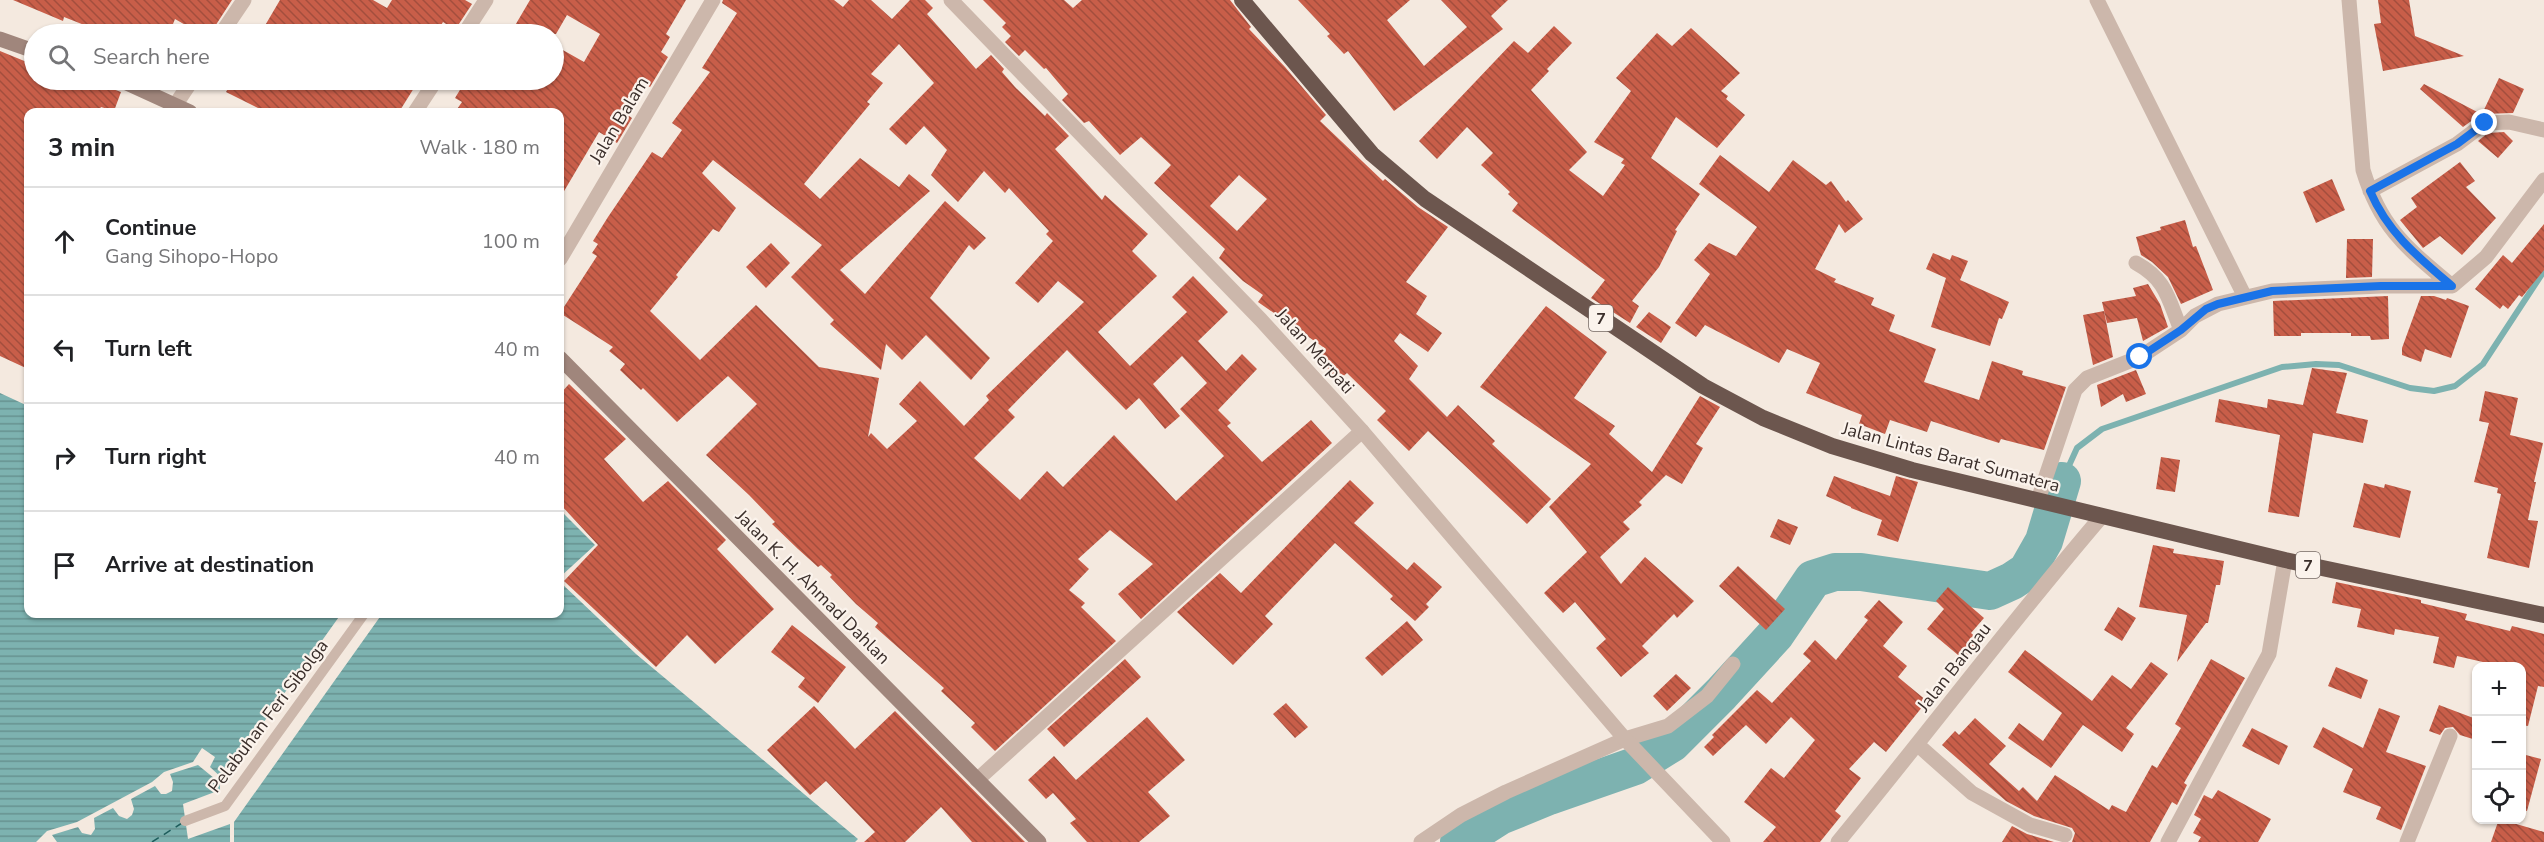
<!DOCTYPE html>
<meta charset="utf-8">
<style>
:root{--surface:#fff;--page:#f2f2f2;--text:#202124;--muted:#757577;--line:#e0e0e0}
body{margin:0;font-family:"Nunito Sans",sans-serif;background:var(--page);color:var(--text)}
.controls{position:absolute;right:18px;bottom:18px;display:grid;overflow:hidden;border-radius:12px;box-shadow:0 2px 4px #0004}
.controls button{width:54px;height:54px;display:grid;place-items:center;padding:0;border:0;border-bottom:2px solid var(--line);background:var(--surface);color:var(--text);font:30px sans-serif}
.stop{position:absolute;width:18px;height:18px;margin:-14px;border:4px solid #1a73e8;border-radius:50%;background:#fff}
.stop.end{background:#1a73e8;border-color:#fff;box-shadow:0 2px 6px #0008}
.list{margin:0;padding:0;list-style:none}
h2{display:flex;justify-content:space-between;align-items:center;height:78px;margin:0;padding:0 24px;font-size:26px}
h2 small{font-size:20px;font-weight:400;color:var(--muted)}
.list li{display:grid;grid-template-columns:39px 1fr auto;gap:18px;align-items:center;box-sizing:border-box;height:108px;padding:0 24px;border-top:2px solid var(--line)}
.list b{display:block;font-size:22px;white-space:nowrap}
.list p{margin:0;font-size:20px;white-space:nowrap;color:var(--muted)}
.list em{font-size:20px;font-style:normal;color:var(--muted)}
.icon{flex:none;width:33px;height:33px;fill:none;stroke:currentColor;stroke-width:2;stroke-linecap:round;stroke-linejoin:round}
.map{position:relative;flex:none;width:2544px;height:842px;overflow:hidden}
.search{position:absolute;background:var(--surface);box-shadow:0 2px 4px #0004;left:24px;top:24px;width:540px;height:66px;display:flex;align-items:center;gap:15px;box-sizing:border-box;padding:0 21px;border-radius:33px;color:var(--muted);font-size:22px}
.panel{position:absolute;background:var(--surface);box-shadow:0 2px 4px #0004;left:24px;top:108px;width:540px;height:510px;border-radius:12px}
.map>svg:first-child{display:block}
</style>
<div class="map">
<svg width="2544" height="842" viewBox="0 0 2544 842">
<defs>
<pattern id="water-rules" width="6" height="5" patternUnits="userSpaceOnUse" patternTransform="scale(1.5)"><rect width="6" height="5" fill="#7db2b0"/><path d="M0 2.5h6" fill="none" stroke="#67918f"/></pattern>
<pattern id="building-back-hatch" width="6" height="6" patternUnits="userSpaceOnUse" patternTransform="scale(1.5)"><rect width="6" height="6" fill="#c85e49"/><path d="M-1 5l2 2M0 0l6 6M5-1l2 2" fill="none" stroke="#a34e3d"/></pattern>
</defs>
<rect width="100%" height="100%" fill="#f4e9df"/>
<path fill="url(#water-rules)" d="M0,393L28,406V614H560V582L636,654L858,839L855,842H0Z
M560,510L595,545L560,577Z"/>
<path fill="#f4e9df" d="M341,614H382L234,822V842H230V824L188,839L183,804L220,790V783L198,765L170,774L173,782L172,791L166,794H161L155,786L131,799L134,809L132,815L127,819L119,816L113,808L94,818L95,829L91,835L82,833L78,827L52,835L57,842H36L47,831L77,822L152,782L164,772L193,762L202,748L215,757L210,767L223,779Z"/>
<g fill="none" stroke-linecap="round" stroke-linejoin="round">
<path stroke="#7db2b0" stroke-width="6" d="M2062,481L2077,448L2102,429L2282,367L2316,364L2339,365L2410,388L2434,391L2455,386L2483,364L2544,271"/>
<path stroke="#7db2b0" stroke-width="38" d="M1459,842L1500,816L1549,796L1635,766L1672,743L1721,694L1775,635L1813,579L1835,572H1861L1990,591L2012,581L2027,571L2044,541L2062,481"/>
<path stroke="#1e5d5c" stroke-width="1.5" stroke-dasharray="8 6" stroke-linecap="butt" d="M152,842L182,823"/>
</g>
<path fill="url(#building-back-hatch)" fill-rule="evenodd" d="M13,0H232L210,34H201L175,19L169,34H107L64,17L63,21Z
M280,0H373L387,8L392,0H465L472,4L455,30L443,22L436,34H260Z
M530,0H686L666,34L670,37L661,52L668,57L650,87L641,81L623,112L632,118L617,143L599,132L560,198V112H455L462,102L455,98L466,80H554V45L584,62L600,34L567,15L556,34H510Z
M723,0H834L843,7L849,0H871L892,19L910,0H925L933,8L927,14L976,69L991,55L1004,69L1002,72L1015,87L1045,116L1047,113L1069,136L1055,149L1102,200L1105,195L1148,234L1132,251L1157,276L1098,332L1130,366L1187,312L1172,297L1193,276L1228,312L1198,341L1226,371L1242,354L1257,369L1218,410L1231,423L1227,426L1262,462L1311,420L1332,443L1141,619L1118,594L1153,564L1110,530L1078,559L1089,569L1069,590L1085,603L1081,607L1116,641L995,751L971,727L975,723L941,691L944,688L875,627L878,623L856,604L830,577L832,575L821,565L818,567L798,549L772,524L775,522L749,495L706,455L757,404L728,376L677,422L643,388L641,390L620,370L625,364L609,351L613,347L560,313L597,256L592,253L598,244L593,241L608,217L652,152L662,158L682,130L672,123L710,72L702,68L737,13L722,3ZM899,44L934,83L889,129L906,145L924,126L947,150L931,175L958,202L984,171L1005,193L1009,188L1049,231L1046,234L1053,241L1015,283L1038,303L1058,281L1084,302L986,396L989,400L964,426L920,381L899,404L917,421L887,449L871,433L868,437L879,378L819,367L756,305L700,360L650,311L678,277L676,275L713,229L719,232L736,208L702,173L713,160L822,245L791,277L834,320L830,324L881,370L886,344L902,360L926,335L971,380L990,358L930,298L969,245L974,250L986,238L945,201L865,294L840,270L930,191L909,174L899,187L860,158L820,199L804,184L870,104L867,102L883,83L871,74ZM1067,350L1126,410L1139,398L1165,429L1180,416L1153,384L1182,356L1207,383L1180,409L1224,456L1176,501L1114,435L1063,487L1047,471L1020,500L974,458L1015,417L1008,410Z
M983,0H1064L1073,8L1082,0H1230L1251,27L1249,29L1285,67L1326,115L1320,121L1383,181L1385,179L1418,207L1448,227L1406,282L1427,296L1416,314L1442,333L1428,352L1400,333L1394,341L1418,366L1409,379L1447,417L1458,405L1495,441L1492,444L1551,499L1527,524L1428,431L1409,451L1377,420L1386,411L1347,373L1339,380L1317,358L1326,349L1258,302L1263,295L1243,281L1219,258L1225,249L1154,183L1171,165L1141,137L1120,155L1089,121L1084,123L1062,100L1068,94L1046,68L1044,69L1025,50L1019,56L1005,42L1011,36L1002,27L1006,23ZM1239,175L1267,199L1237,231L1210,206Z
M1298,0H1410L1387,20L1424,66L1467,27L1441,0H1508L1491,16L1503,29L1394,111L1348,51L1344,54L1327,36L1330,34Z
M2378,0H2409L2415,36L2464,56L2383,71L2374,24L2381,23Z
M1554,26L1572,43L1547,69L1549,71L1531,90L1587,152L1569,170L1603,196L1625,165L1621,163L1624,159L1594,142L1631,91L1616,78L1657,33L1672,46L1691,28L1740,73L1721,91L1728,96L1726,99L1745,115L1717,148L1676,117L1651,158L1700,194L1675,230L1677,231L1659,267L1632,301L1639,306L1630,323L1591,298L1605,280L1512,211L1518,203L1508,194L1510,192L1481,165L1493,153L1467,127L1437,159L1419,141L1514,41L1528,53Z
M0,51L34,65V80H88L121,92L114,111L101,107L98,112H28V369L0,356Z
M2499,78L2524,89L2513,113L2482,114Z
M233,80H419L399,112H266L226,92Z
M2424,84L2481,114L2463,127L2420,89Z
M2504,132L2513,141L2498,158L2478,141L2488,133Z
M1720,155L1769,192L1793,160L1826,185L1831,181L1846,202L1848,200L1863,219L1845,233L1839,224L1815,269L1836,279L1834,282L1874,298L1871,305L1895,315L1889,331L1936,349L1924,382L1979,400L1992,361L2023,371L2022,375L2066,387L2044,450L2001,439L1999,443L1931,421L1927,432L1890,420L1885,434L1859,424L1862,415L1806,393L1820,363L1787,349L1779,363L1705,325L1696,337L1675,323L1710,274L1694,260L1709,243L1736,256L1757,227L1699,184Z
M2460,162L2475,181L2466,187L2496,218L2462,255L2440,236L2423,248L2400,220L2417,207L2411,198Z
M2332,179L2345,210L2316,223L2303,192Z
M2185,220L2193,247L2196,246L2213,290L2181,304L2168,277L2152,262L2141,255L2136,237L2161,230L2160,227Z
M2544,224V270L2522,297L2519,295L2508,309L2503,305L2500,309L2475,289L2503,255L2512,263Z
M2347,239H2373L2372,277L2346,278Z
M771,243L790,263L766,288L746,267Z
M1933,253L1950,260L1952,255L1968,261L1960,280L2009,302L2002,319L1999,318L1990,346L1931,327L1946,278L1926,269Z
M2148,284L2160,304L2168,327L2143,341L2137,318L2107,323L2102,302L2136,296L2133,288Z
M2388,296L2389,339L2371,340L2370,336H2351V333H2301V336H2274L2273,301Z
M2421,296H2434L2446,300L2447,298L2469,306L2451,358L2425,349L2421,362L2402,355V348Z
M1546,306L1607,352L1574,398L1615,426L1609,434L1652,472L1700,396L1720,407L1696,444L1703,448L1682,484L1666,475L1639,502L1642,505L1623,522L1630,529L1600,557L1621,584L1645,557L1694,601L1677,618L1674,614L1642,646L1649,653L1621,677L1596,648L1606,639L1575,602L1563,613L1544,593L1587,552L1549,507L1591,464L1480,387Z
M2104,311L2113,357L2093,365L2083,315Z
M1649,312L1671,327L1661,343L1636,327Z
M2312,368L2347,373L2336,413L2368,420L2363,443L2313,433L2299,517L2268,512L2280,435L2215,422L2219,399L2267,408L2268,399L2303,405Z
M2136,370L2146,394L2126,402L2123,394L2101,407L2097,385Z
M569,384L626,439L604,459L643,502L668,481L726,540L717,549L774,609L715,664L687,635L656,667L564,581L598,545L560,504V394Z
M2485,391L2518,398L2510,435L2543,443L2534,482H2536L2528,520L2538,521L2529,568L2487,558L2501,494L2497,493L2498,488L2474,482L2489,423L2479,421Z
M2161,457L2180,460L2175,492L2156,489Z
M1834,476L1890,496L1896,476L1918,482L1898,542L1877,535L1882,520L1851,508V507L1826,496Z
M1350,480L1374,503L1354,523L1407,570L1414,562L1442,587L1426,604L1429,607L1415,621L1390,599L1393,596L1335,543L1265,616L1273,624L1233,665L1177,612L1220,573L1241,593Z
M2364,483L2384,488L2385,484L2411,491L2400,538L2353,527Z
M1778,519L1798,527L1790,545L1770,537Z
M2153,545L2174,549L2173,553L2224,561L2220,585H2216L2208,623H2206L2177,662L2187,615L2139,607Z
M1738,566L1785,609L1766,630L1719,586Z
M2336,582L2421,600V603L2467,614L2465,620L2510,631L2512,626L2544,634V687L2538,686L2528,726L2522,725V666H2500L2457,656L2454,668L2433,663L2439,637L2395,629L2394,635L2357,627L2361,609L2332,603Z
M1948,587L1984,618L1971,633L1980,641L1964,660L1927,629L1944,609L1936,601Z
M1879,600L1903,622L1883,646L1907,666L1898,677L1927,701L1886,752L1874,742L1849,769L1861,778L1835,811L1841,816L1820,842H1763L1776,827L1744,802L1771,768L1784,778L1815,740L1791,717L1766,744L1746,725L1713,756L1704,747L1714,737L1712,735L1757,690L1772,703L1811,661L1803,654L1815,640L1836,660L1868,620L1864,617Z
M2118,607L2136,618L2122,641L2104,630Z
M1407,621L1423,640L1382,676L1365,658Z
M792,625L846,667L818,703L798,687L805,678L771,652Z
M2025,650L2092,701L2112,675L2131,689L2151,662L2168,674L2126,728L2134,734L2122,752L2083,725L2051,768L2008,738L2019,723L2043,741L2062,713L2008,672Z
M1125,659L1141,677L1064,747L1047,729Z
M2211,659L2245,678L2184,783L2187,785L2177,805L2172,802L2150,842H2072L2075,833L2072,828L2034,816L2006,801L1942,745L1955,731L1959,735L1975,718L2006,746L1989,764L2019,791L2023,787L2037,801L2055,775L2109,810L2112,805L2126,812L2152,765L2157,768L2181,728L2175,724Z
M2336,667L2368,680L2361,699L2328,686Z
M1676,674L1691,688L1667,711L1653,696Z
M1286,703L1308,727L1295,738L1273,714Z
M2439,705L2476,719V740L2460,735L2453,727L2445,728L2440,735L2429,731Z
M814,706L855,749L895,711L1025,842H972L941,807L905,842H864L875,832L826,781L810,795L767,750Z
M2379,708L2400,716L2386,752L2426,766L2401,830L2376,819L2381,807L2343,792L2353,769L2313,747L2323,727L2363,748Z
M1147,717L1185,760L1148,792L1170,816L1139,842H1087L1070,823L1076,819L1053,793L1046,799L1028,780L1054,756L1076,780Z
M2252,728L2288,746L2279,765L2242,746Z
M2522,754L2541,759L2527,811L2522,810Z
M2218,790L2271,819L2258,842H2198L2201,837L2193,833L2201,819L2194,815L2204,795L2212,799Z
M2499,819L2544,832V842H2491Z
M2012,826L2027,834L2054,842H2002Z"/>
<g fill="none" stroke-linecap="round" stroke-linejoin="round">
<path stroke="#ccb7ab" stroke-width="10" d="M185,821L225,806L364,614"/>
<path stroke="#ccb7ab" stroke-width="15" d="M2097,0L2245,297
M2349,0L2363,170C2381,229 2407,248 2452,286
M221,34L244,0
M464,34L486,0
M176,104L192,80
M415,112L436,80
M2370,191L2457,144L2485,123L2509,122L2544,130
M560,259L713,0
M2136,263C2167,280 2168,299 2181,330
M2038,500L2075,390L2087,378L2140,357L2181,330L2195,316L2218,304L2272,291L2381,286H2452L2486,257L2544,180
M1918,745L1972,793L2030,825L2065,835
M977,780L1362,431
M1421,842L1461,815L1506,792L1625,739L1668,726L1707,696L1733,664
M1838,842C1927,734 2011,622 2102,516
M2168,842L2269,654L2285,560
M2407,842L2450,736"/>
<path stroke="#ccb7ab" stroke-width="15" d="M951,0L1261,320L1362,431L1625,739L1723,842"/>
<path stroke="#a0867c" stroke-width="15" d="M0,39L34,51
M120,80L190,112
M560,358L1039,842"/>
<path stroke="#6c564e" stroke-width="16" d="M1242,0L1372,154L1425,199L1703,386L1763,418L1832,446L1912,470L2285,560L2544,615"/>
</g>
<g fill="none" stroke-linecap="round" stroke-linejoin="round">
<path stroke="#1a73e8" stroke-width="8" d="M2140,357L2181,330L2206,309L2218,304L2272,291L2381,286H2452C2418,257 2388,233 2370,191L2457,144L2485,123"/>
</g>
<g text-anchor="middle" stroke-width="4.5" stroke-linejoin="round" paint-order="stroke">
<g fill="#fbf3ec" stroke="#746964" stroke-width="1.5">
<rect x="1589" y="305" width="24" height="26" rx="4.5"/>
<rect x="2296" y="552" width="24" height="26" rx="4.5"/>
</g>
<g font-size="16" font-weight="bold" fill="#3a2e2a">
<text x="1601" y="324">7</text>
<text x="2308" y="571">7</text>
</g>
<g font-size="18" fill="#3a2e2a" stroke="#fbf3ec">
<text transform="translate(619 120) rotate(-59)" y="6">Jalan Balam</text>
<text transform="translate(1315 351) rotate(48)" y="6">Jalan Merpati</text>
<text transform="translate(1951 457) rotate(15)" y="6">Jalan Lintas Barat Sumatera</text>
<text transform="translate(813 587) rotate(45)" y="6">Jalan K. H. Ahmad Dahlan</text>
<text transform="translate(1954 667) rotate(-52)" y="6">Jalan Bangau</text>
<text transform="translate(268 716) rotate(-53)" y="6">Pelabuhan Feri Sibolga</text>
</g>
</g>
</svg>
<div class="controls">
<button>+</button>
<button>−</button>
<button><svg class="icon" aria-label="locate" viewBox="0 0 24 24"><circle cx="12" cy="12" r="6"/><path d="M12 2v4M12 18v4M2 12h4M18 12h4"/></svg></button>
</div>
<div class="stop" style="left:2140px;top:357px"></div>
<div class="stop end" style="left:2485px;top:123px"></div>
<div class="search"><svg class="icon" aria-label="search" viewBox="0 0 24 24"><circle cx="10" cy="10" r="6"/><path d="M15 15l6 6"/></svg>Search here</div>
<section class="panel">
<h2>3 min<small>Walk · 180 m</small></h2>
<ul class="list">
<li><svg class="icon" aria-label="ahead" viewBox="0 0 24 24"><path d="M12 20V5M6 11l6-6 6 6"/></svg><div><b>Continue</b><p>Gang Sihopo-Hopo</p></div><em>100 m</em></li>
<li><svg class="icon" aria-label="left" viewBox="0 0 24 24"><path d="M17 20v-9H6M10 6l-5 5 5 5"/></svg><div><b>Turn left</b></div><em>40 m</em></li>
<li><svg class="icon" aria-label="right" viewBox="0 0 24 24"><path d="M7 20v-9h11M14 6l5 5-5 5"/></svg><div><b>Turn right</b></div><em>40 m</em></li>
<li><svg class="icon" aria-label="arrive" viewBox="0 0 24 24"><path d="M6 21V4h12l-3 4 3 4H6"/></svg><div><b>Arrive at destination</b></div></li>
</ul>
</section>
</div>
